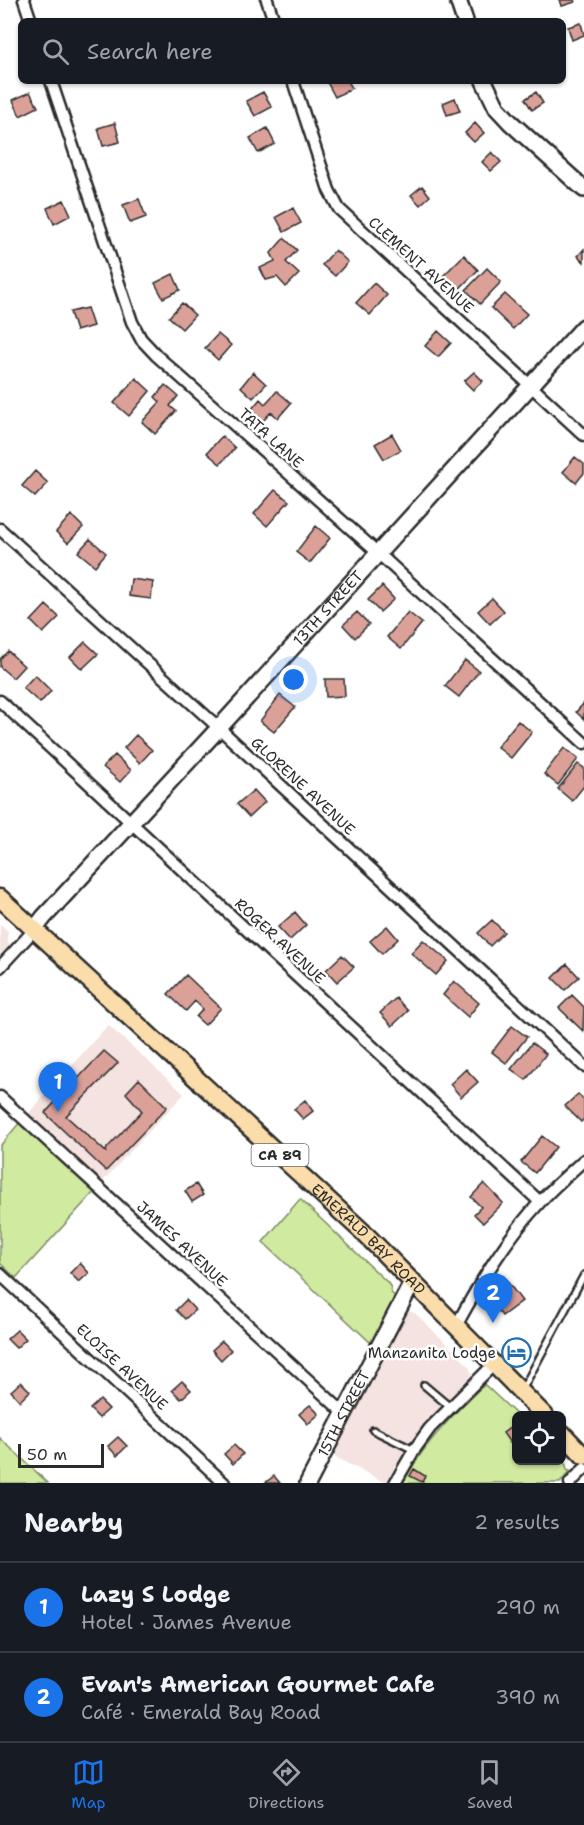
<!DOCTYPE html>
<meta charset="utf-8">
<style>
:root{--surface:#171b24;--page:#242831;--text:#f1f3f6;--muted:#9ea1a6;--line:#363941;--accent:#1a73e8}
body{margin:0;font-family:"Shantell Sans",sans-serif;background:var(--page);color:var(--text)}
.controls{position:absolute;right:18px;bottom:18px;display:grid;overflow:hidden;border-radius:9px;box-shadow:0 2px 4px #0004}
.controls button{width:54px;height:54px;display:grid;place-items:center;padding:0;border:0;border-bottom:2px solid var(--line);background:var(--surface);color:var(--text);font:30px sans-serif}
.scale{position:absolute;left:18px;bottom:15px;width:86px;box-sizing:border-box;padding-left:6px;border:3px solid #2b2b2b;border-top:0;font-size:16px;line-height:21px;white-space:nowrap;color:#2b2b2b;-webkit-text-stroke:4px #fff;paint-order:stroke}
.you{position:absolute;left:294px;top:680px;width:21px;height:21px;margin:-15px;border:4px solid #fff;border-radius:50%;background:#1a73e8;box-shadow:0 0 0 9px #1a73e833}
.badge{display:grid;place-items:center;width:39px;height:39px;border-radius:50%;background:var(--accent);color:#fff;font-size:20px;font-weight:700}
.pin{position:absolute;translate:-50% -50px;filter:drop-shadow(0 2px 3px #0008)}
.pin::after{content:'';position:absolute;top:32px;width:21px;height:18px;background:inherit;clip-path:polygon(0 0,100% 0,50% 100%)}
.list{margin:0;padding:0;list-style:none}
h2{display:flex;justify-content:space-between;align-items:center;height:78px;margin:0;padding:0 24px;font-size:26px}
h2 small{font-size:20px;font-weight:400;color:var(--muted)}
.list li{display:grid;grid-template-columns:39px 1fr auto;gap:18px;align-items:center;box-sizing:border-box;height:90px;padding:0 24px;border-top:2px solid var(--line)}
.list b{display:block;font-size:22px;white-space:nowrap}
.list p{margin:0;font-size:20px;white-space:nowrap;color:var(--muted)}
.list em{font-size:20px;font-style:normal;color:var(--muted)}
.icon{flex:none;width:33px;height:33px;fill:none;stroke:currentColor;stroke-width:2;stroke-linecap:round;stroke-linejoin:round}
.map{position:relative;flex:none;width:584px;height:1483px;overflow:hidden}
.search{position:absolute;background:var(--surface);box-shadow:0 2px 4px #0004;left:18px;right:18px;top:18px;height:66px;display:flex;align-items:center;gap:15px;box-sizing:border-box;padding:0 21px;border-radius:9px;color:var(--muted);font-size:22px}
.sheet{height:258px;background:var(--surface)}
nav{display:flex;justify-content:space-around;align-items:center;box-sizing:border-box;height:84px;border-top:2px solid var(--line);background:var(--surface);font-size:16px;color:var(--muted)}
nav a{display:grid;justify-items:center;gap:3px}
nav .on{color:var(--accent)}
.map>svg:first-child{display:block}
</style>
<div class="map">
<svg width="584" height="1483" viewBox="0 0 584 1483">
<rect width="100%" height="100%" fill="#fff"/>
<filter id="ink" filterUnits="userSpaceOnUse"><feTurbulence type="fractalNoise" baseFrequency=".0167" numOctaves="2"/><feDisplacementMap in="SourceGraphic" scale="12" xChannelSelector="R" yChannelSelector="G"/><feConvolveMatrix kernelMatrix="1 2 1 2 8 2 1 2 1" color-interpolation-filters="sRGB"/></filter>
<g filter="url(#ink)">
<path fill="#f4e3e0" d="M0,924L8,931L7,940L10,944L0,955Z
M108,1025L184,1094L102,1182L28,1114Z
M409,1309L411,1312L415,1313L470,1367V1371L473,1373L411,1440L386,1483L331,1455L402,1317Z"/>
<path fill="#d0eaa0" stroke="#7e8a66" stroke-width="1.5" d="M20,1122L95,1191L16,1278L0,1263V1146Z
M300,1199L388,1283L391,1288V1293L394,1295L393,1302L372,1344L263,1242Z
M485,1385L517,1415L516,1460H562L566,1465L567,1470L570,1471L560,1483H403C419,1453 437,1432 461,1407C469,1400 476,1391 485,1385Z
M0,1438L48,1483H0Z"/>
<path fill="#dba199" stroke="#2b2b2b" stroke-width="1.5" d="M560,0H574L575,2L562,6Z
M581,23L584,35L572,40L568,27Z
M328,81H348L352,88L335,97L327,82Z
M30,92L38,107L20,116L13,100Z
M263,92L272,107L255,116L246,101Z
M536,92L543,103L532,110L525,99Z
M455,98L460,111L447,115L443,103Z
M115,123L120,142L103,146L98,128Z
M475,123L484,133L474,142L465,133Z
M267,128L275,144L258,153L250,138Z
M492,152L501,162L491,171L482,162Z
M422,186L430,196L420,205L411,195Z
M139,199L146,217L130,223L123,205Z
M64,200L71,215L54,224L47,208Z
M293,208L301,223L284,232L276,217Z
M284,238L297,250L286,262L299,274L286,287L277,277L266,280L260,268L275,261L271,253Z
M584,249V262L578,256Z
M335,250L348,262L335,276L322,265Z
M464,255L478,270L457,291L442,277Z
M487,268L501,282L480,304L466,290Z
M173,274L180,290L163,298L155,283Z
M374,283L387,295L370,315L356,303Z
M505,294L527,314L513,329L491,308Z
M182,303L195,315L182,329L169,317Z
M87,308L93,326L76,331L70,312Z
M438,331L451,343L438,357L425,346Z
M218,334L231,345L218,360L205,348Z
M253,372L266,384L253,398L241,387Z
M474,372L483,381L473,390L464,381Z
M136,378L150,391L129,416L114,403Z
M165,385L178,396L170,406L176,411L155,434L142,422L160,402L155,397Z
M277,391L291,403L278,418L271,412L263,421L251,410L260,399L265,404Z
M392,434L401,450L384,459L375,444Z
M222,436L235,448L220,464L207,453Z
M575,457L584,464V473L576,483L563,472Z
M35,471L48,483L35,497L22,486Z
M275,490L289,501L267,526L254,514Z
M71,515L83,527L68,543L56,532Z
M316,526L330,538L310,563L296,552Z
M90,539L106,553L95,566L78,552Z
M131,579L153,582L151,599L129,596Z
M382,586L394,599L380,612L368,600Z
M492,598L504,611L490,624L478,611Z
M46,605L59,617L43,633L31,621Z
M357,612L369,624L355,638L343,625Z
M408,612L422,623L401,649L387,637Z
M85,642L98,654L82,669L70,657Z
M8,651L24,666L13,678L0,667V659Z
M465,660L479,671L459,697L445,686Z
M35,675L51,691L40,703L23,688Z
M325,679H344L345,696L326,697Z
M280,695L295,707L274,732L260,721Z
M584,703V719L576,712Z
M518,721L532,732L511,758L497,747Z
M136,735L152,750L140,763L124,748Z
M564,748L578,759L558,785L544,774Z
M115,755L131,770L120,782L103,767Z
M578,764L584,768V786L572,801L558,789Z
M254,790L265,802L249,817L237,804Z
M295,912L306,925L290,940L278,927Z
M492,920L504,932L490,946L478,933Z
M387,926L398,939L382,954L370,941Z
M423,940L448,961L436,975L411,953Z
M342,955L354,967L337,982L326,970Z
M567,964L579,977L565,990L553,978Z
M186,975L221,1008L205,1025L196,1017L203,1009L195,1001L186,1011L168,994Z
M454,981L479,1003L468,1017L443,995Z
M572,995L584,1007L583,1031L559,1008Z
M396,998L408,1011L392,1026L380,1013Z
M512,1026L527,1037L506,1063L492,1052Z
M532,1043L546,1054L526,1080L511,1069Z
M104,1051L118,1063L66,1116L106,1152L107,1148L142,1111L126,1093L139,1079L167,1107L106,1171L45,1113Z
M466,1069L478,1082L461,1097L450,1084Z
M578,1094L584,1100V1119L581,1122L565,1106Z
M305,1100L313,1111L303,1119L294,1109Z
M542,1136L556,1147L535,1173L521,1162Z
M484,1183L503,1203L483,1223L474,1214L481,1207L471,1197Z
M196,1184L203,1195L192,1202L185,1191Z
M80,1263L89,1273L79,1282L70,1273Z
M503,1276L522,1301L502,1316L493,1304L503,1296L493,1284Z
M186,1300L195,1310L185,1319L176,1310Z
M17,1330L26,1339L16,1348L7,1339Z
M222,1341L231,1350L221,1360L212,1350Z
M182,1381L191,1390L181,1399L172,1390Z
M21,1382L30,1391L20,1401L11,1391Z
M100,1400L109,1409L99,1418L90,1409Z
M310,1405L319,1414L308,1424L299,1414Z
M514,1425L516,1428V1439L510,1443L503,1433Z
M118,1437L127,1446L117,1456L108,1446Z
M234,1445L243,1454L233,1464L224,1454Z
M414,1469L425,1476L422,1482L410,1476Z
M274,1476L280,1483H265Z"/>
<g fill="none" stroke-linecap="round" stroke-linejoin="round">
<defs>
<path id="lane" d="M424,1385L450,1407
M522,1390L584,1275
M373,1430L414,1450"/>
<path id="street" d="M24,0L31,21
M267,0L274,21
M51,81L132,322L141,339L157,356L378,553L584,743
M293,81L329,190L339,209L584,435
M0,529L219,728L584,1066
M0,701L540,1202
M0,967L34,930
M0,1097L344,1413
M0,1274L224,1483
M456,1326C480,1282 506,1239 540,1202C553,1187 569,1174 584,1160
M395,1483L414,1450L430,1428L494,1364
M570,1483L584,1469"/>
<g id="secondary">
<path d="M458,0L465,21"/>
<path d="M484,81L497,108L510,122L584,189"/>
<path id="s1" d="M34,930L44,917L219,728L584,327"/>
<path id="s2" d="M308,1483L413,1281"/>
</g>
<g id="primary">
<path id="s3" d="M0,898L363,1232L545,1416"/>
<path d="M562,1433L584,1456"/>
</g>
</defs>
<use href="#lane" stroke="#2b2b2b" stroke-width="10"/>
<use href="#street" stroke="#2b2b2b" stroke-width="15"/>
<use href="#secondary" stroke="#2b2b2b" stroke-width="20"/>
<use href="#primary" stroke="#2b2b2b" stroke-width="21"/>
<use href="#lane" stroke="#fff" stroke-width="5"/>
<use href="#street" stroke="#fff" stroke-width="10"/>
<use href="#secondary" stroke="#fff" stroke-width="15"/>
<use href="#primary" stroke="#fbddab" stroke-width="16"/>
</g>
</g>
<defs>
<symbol id="hotel-ring" viewBox="-11 -11 22 22"><circle r="9.5" fill="#fff" stroke="#1f6fb2" stroke-width="1.5"/><path d="M-6-4.5h1.5V1H6V5H4.5V3h-9V5H-6ZM-4 0a1.8 1.8 0 1 1 3.6 0ZM.5 0V-2.5h3Q6-2.5 6 0Z" fill="#1f6fb2"/></symbol>
</defs>
<g fill-rule="evenodd">
<use href="#hotel-ring" x="500" y="1336" width="33" height="33"/>
</g>
<g text-anchor="middle" stroke-width="5" stroke-linejoin="round" paint-order="stroke">
<rect fill="#fff" stroke="#6b6b6b" stroke-width="1.5" x="251.5" y="1144" width="57" height="22" rx="4.5"/>
<g font-size="14" font-weight="bold" fill="#2b2b2b">
<text x="280" y="1160">CA 89</text>
</g>
<g font-size="15" fill="#2b2b2b" stroke="#fff">
<text transform="translate(421 265) rotate(42)" y="5">CLEMENT AVENUE</text>
<text transform="translate(271 438) rotate(42)" y="5">TATA LANE</text>
<text dy="5" stroke="none"><textPath href="#s1" startOffset="436">13TH STREET</textPath></text>
<text transform="translate(303 786) rotate(43)" y="5">GLORENE AVENUE</text>
<text transform="translate(280 941) rotate(43)" y="5">ROGER AVENUE</text>
<text dy="5" stroke="none"><textPath href="#s3" startOffset="502">EMERALD BAY ROAD</textPath></text>
<text transform="translate(182 1244) rotate(43)" y="5">JAMES AVENUE</text>
<text transform="translate(122 1367) rotate(43)" y="5">ELOISE AVENUE</text>
<text dy="5" stroke="none"><textPath href="#s2" startOffset="78">15TH STREET</textPath></text>
</g>
<g font-size="15" fill="#2b2b2b" stroke="#fff" text-anchor="end">
<text x="496" y="1358">Manzanita Lodge</text>
</g>
</g>
</svg>
<div class="controls">
<button><svg class="icon" aria-label="locate" viewBox="0 0 24 24"><circle cx="12" cy="12" r="6"/><path d="M12 2v4M12 18v4M2 12h4M18 12h4"/></svg></button>
</div>
<div class="scale">50 m</div>
<div class="you"></div>
<div class="pin badge" style="left:58px;top:1112px">1</div>
<div class="pin badge" style="left:493px;top:1323px">2</div>
<div class="search"><svg class="icon" aria-label="search" viewBox="0 0 24 24"><circle cx="10" cy="10" r="6"/><path d="M15 15l6 6"/></svg>Search here</div>
</div>
<section class="sheet">
<h2>Nearby<small>2 results</small></h2>
<ul class="list">
<li><span class="badge">1</span><div><b>Lazy S Lodge</b><p>Hotel · James Avenue</p></div><em>290 m</em></li>
<li><span class="badge">2</span><div><b>Evan's American Gourmet Cafe</b><p>Café · Emerald Bay Road</p></div><em>390 m</em></li>
</ul>
</section>
<nav>
<a class="on"><svg class="icon" aria-label="map" viewBox="0 0 24 24"><path d="M3 6l6-2 6 2 6-2v14l-6 2-6-2-6 2zM9 4v14M15 6v14"/></svg>Map</a>
<a><svg class="icon" aria-label="directions" viewBox="0 0 24 24"><path d="M12 3l9 9-9 9-9-9zM9 14v-3h6M13 9l2 2-2 2"/></svg>Directions</a>
<a><svg class="icon" aria-label="saved" viewBox="0 0 24 24"><path d="M7 4h10v16l-5-4-5 4z"/></svg>Saved</a>
</nav>
